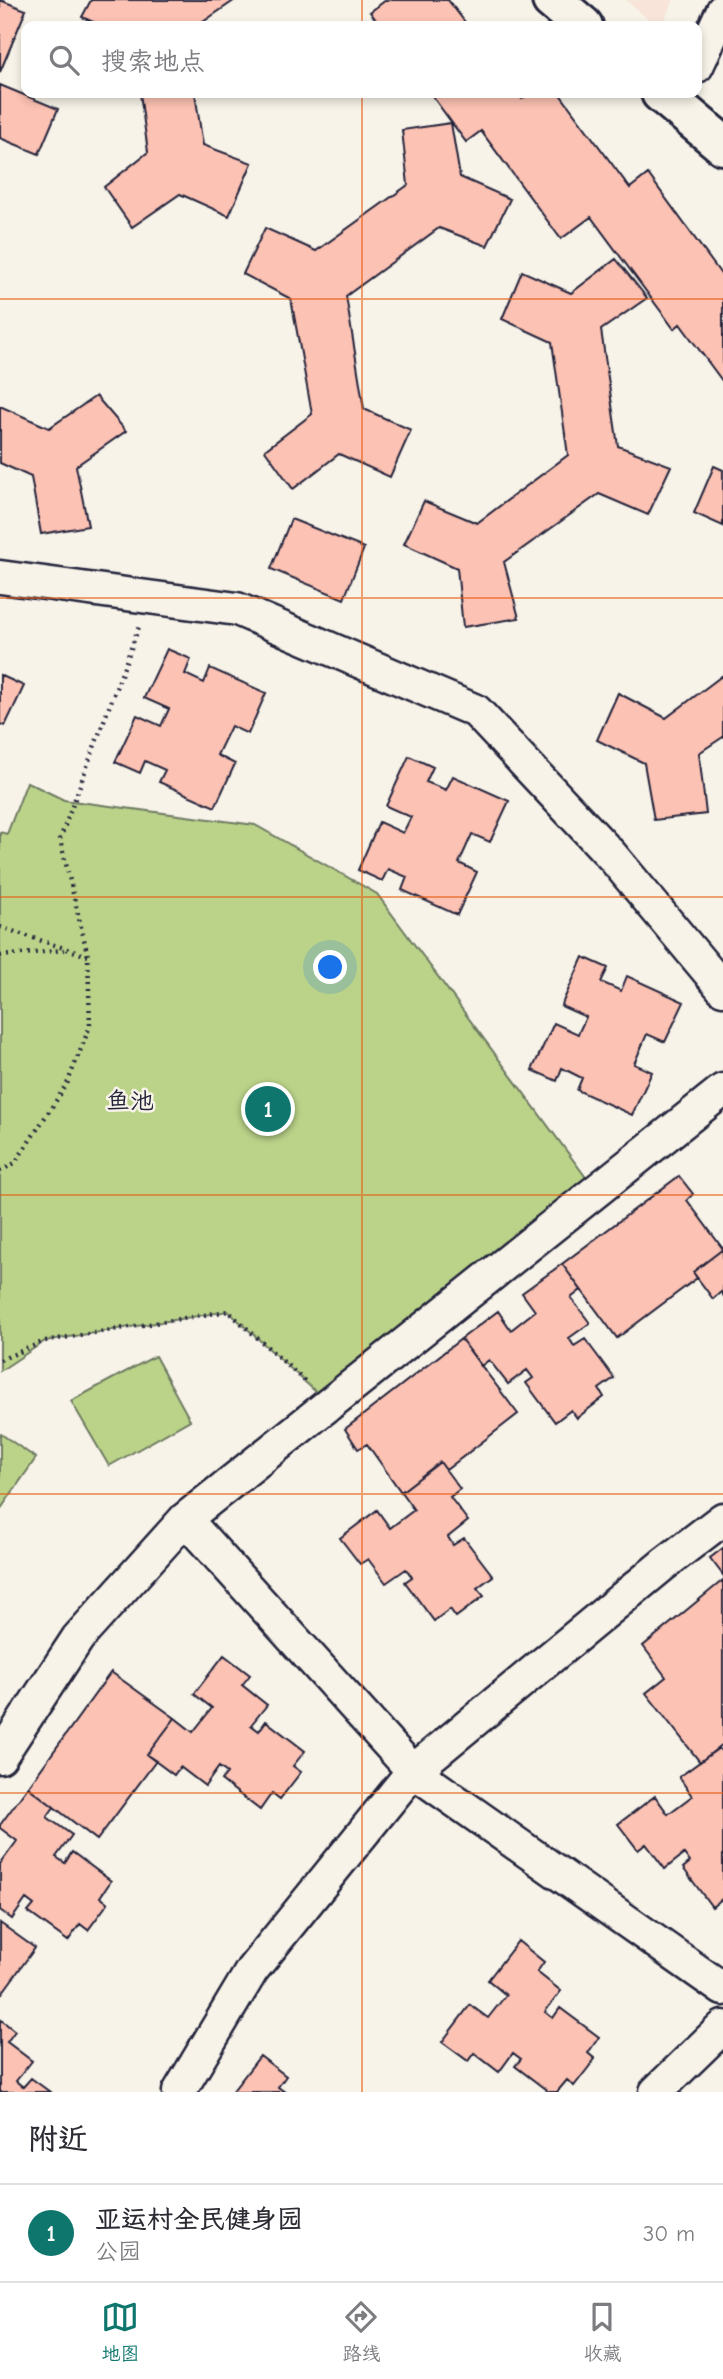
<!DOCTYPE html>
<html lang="zh">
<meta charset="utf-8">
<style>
:root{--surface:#fff;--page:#f7f7f7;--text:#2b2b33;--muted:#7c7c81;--line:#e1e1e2;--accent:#0f766e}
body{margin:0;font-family:"Comic Neue","LXGW WenKai TC",sans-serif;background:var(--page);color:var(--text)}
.you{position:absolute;left:331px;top:968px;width:24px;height:24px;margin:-18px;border:5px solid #fff;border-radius:50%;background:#1a73e8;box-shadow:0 0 0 10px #1a73e833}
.badge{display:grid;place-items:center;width:46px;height:46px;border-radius:50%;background:var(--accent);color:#fff;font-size:23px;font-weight:700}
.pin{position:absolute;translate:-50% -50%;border:4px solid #fff;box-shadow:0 2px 7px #0006}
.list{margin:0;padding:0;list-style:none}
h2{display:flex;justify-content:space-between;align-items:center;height:91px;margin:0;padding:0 28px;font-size:30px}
h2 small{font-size:23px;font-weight:400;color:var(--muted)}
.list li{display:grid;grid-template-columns:46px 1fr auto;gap:21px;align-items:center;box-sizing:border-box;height:98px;padding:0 28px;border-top:2px solid var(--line)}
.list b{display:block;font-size:26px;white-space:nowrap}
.list p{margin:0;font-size:23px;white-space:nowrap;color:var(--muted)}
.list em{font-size:23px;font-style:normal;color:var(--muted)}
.icon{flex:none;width:38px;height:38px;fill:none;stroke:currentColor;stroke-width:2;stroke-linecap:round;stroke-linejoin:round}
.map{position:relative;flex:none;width:723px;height:2092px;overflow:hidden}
.search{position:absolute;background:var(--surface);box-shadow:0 4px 10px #0003;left:21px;right:21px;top:21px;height:77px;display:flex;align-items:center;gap:18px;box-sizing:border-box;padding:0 24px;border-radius:14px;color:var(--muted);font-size:26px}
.sheet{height:189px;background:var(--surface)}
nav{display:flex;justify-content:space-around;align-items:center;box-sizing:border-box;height:98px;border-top:2px solid var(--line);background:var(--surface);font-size:19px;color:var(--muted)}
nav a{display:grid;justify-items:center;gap:4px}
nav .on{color:var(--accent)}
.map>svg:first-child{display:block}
</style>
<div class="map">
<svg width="723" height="2092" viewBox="0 0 723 2092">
<rect width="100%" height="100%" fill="#f7f3e8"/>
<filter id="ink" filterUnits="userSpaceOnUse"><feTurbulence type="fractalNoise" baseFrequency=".0143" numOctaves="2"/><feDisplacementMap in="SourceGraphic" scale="14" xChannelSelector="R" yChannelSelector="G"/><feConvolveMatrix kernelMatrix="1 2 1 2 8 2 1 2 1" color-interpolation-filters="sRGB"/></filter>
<g filter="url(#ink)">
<path fill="#f8e4d8" d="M626,0H674L661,26H656Z"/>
<path fill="#bbd389" stroke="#6e7a62" stroke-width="2" d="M27,782L64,800L255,825L377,894L596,1191L329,1404L228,1311L45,1341L0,1371V832L7,834Z
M155,1356L190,1420L109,1466L71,1401Z
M1,1434L36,1458L0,1510V1435Z"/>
<path fill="#fcc2b3" stroke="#22223b" stroke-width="2" d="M0,0L26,10L0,72Z
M91,0H235L197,26H102L82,17Z
M386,0H448L468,26H381L370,12Z
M0,85L58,109L39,154L0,138Z
M140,93H195L203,145L252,163L229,216L180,194L132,227L104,187L148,152Z
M430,93H517L522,99L530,93H559L630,188L648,174L723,277V382L680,324L674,329L591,217L561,239L481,131L466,142Z
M451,123L460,177L510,199L487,246L439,228L346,296L364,409L411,430L390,477L339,454L293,489L265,450L312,414L291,299L243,274L265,228L316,251L408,185L402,130Z
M616,259L647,298L601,330L618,446L671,466L648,515L599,494L504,562L519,618L463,627L457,568L404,544L424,501L477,523L568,455L552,342L502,319L522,271L571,293Z
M96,396L126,431L76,466L88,526L41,534L31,477L0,463V406L49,428Z
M714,466L723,470V526L694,513Z
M291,519L364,548L344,599L271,569Z
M167,649L191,659L185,674L204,683L210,668L266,693L248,734L231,726L217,755L235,764L215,807L159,782L165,770L145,761L140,773L115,762L137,715L161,726L169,709L144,698Z
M0,675L24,686L5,726L0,724Z
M723,675V737L699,753L706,814L654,820L644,763L597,740L618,693L666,718Z
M409,756L433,767L426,782L446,790L453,776L509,801L490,842L472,834L459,863L477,872L457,915L402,890L407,877L388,869L382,881L358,870L379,822L403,833L411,817L386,806Z
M583,957L608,968L601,982L621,991L627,976L684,1002L665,1042L647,1034L634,1064L652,1072L632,1115L577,1090L582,1078L562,1068L557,1081L532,1070L554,1023L578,1034L586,1017L561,1006Z
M679,1176L693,1194L687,1200L723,1249L693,1272L697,1278L617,1338L562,1264Z
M723,1249V1295L721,1292L713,1299L693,1272Z
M562,1264L581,1290L571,1298L590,1323L569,1338L574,1346L585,1339L614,1378L599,1389L604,1397L577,1418L571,1410L555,1422L526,1383L533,1378L527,1370L508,1384L489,1360L481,1366L461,1339L498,1311L511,1330L535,1311L522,1293Z
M461,1339L518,1414L446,1470L440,1462L401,1492L367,1444L358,1449L345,1429Z
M440,1462L460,1489L450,1497L468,1521L448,1537L453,1545L464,1538L493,1576L477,1588L484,1596L456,1617L450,1609L434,1621L405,1582L412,1577L406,1569L386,1583L368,1559L360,1564L340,1538L377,1510L390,1528L414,1510L401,1492Z
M723,1548V1575L710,1558Z
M723,1580V1744L700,1762L646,1693L666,1677L643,1646Z
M224,1655L250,1675L242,1685L267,1705L251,1725L259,1731L266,1721L305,1751L293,1766L301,1772L280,1799L272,1793L260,1810L221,1780L227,1773L219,1767L205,1786L180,1767L174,1775L147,1755L175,1718L193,1732L212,1708L194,1694Z
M111,1672L175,1718L147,1755L156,1761L97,1840L28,1787Z
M719,1748L723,1754V1898L712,1907L683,1868L690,1862L684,1854L665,1869L646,1844L638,1850L618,1824L655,1796L668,1814L692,1796L679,1777Z
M28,1787L54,1807L47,1817L72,1835L56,1857L65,1863L72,1852L111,1881L100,1897L108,1903L88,1930L80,1924L68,1941L28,1912L34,1905L26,1899L12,1919L0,1910V1864L17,1841L0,1828V1825Z
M0,1923L35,1948L0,1996Z
M518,1941L544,1962L537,1972L561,1991L545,2012L553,2018L560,2008L599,2037L588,2053L595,2059L574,2086L567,2080L557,2092H549L515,2066L521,2059L513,2053L499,2072L474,2053L468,2061L442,2042L470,2005L488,2018L506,1995L488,1980Z
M0,2019L15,2031L7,2042L32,2061L16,2081L23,2087L31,2078L50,2092H0Z
M260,2056L286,2076L278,2087L285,2092H232Z"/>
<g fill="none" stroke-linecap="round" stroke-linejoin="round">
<defs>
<path id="street" d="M697,66L723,10
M0,577L237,609L476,711L612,856L723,989
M185,1519L413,1771L723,1989
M0,1757L78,1638L185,1519L723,1090
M179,2092L252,1970L413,1771L664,1564L723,1519
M656,2092L723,2027"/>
<path id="secondary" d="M552,0L583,26
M661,93L723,145"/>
</defs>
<use href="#street" stroke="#22223b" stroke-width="37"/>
<use href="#secondary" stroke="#22223b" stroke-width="44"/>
<path stroke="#22223b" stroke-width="4.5" stroke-dasharray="2 5" stroke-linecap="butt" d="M0,927L88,956
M0,956L64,950
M0,1171L15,1163L67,1084L90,1026L88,956L60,839L140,624
M0,1360L45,1341L228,1311L308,1384"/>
<use href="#street" stroke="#f7f3e8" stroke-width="32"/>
<use href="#secondary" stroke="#f7f3e8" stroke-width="38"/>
</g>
</g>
<path fill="none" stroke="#e8590c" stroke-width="2" stroke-opacity="0.55" d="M362,0V26M362,93V2092M0,299H723M0,598H723M0,897H723M0,1195H723M0,1494H723M0,1793H723"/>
<g text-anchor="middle" stroke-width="5" stroke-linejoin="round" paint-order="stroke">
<g font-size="24" fill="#22223b" stroke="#f7f3e8">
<text x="130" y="1109">鱼池</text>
</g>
</g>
</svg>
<div class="you"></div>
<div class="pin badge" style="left:268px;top:1109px">1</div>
<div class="search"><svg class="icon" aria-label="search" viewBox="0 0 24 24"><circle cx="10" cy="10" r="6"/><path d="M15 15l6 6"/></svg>搜索地点</div>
</div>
<section class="sheet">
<h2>附近<small></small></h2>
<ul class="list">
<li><span class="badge">1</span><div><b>亚运村全民健身园</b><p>公园</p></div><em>30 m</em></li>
</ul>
</section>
<nav>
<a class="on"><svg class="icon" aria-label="map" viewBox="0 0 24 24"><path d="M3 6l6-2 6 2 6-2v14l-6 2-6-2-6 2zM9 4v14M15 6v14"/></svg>地图</a>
<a><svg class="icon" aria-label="directions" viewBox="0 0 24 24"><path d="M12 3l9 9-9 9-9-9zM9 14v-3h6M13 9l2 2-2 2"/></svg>路线</a>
<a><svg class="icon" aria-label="saved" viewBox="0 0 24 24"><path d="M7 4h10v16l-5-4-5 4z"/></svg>收藏</a>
</nav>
